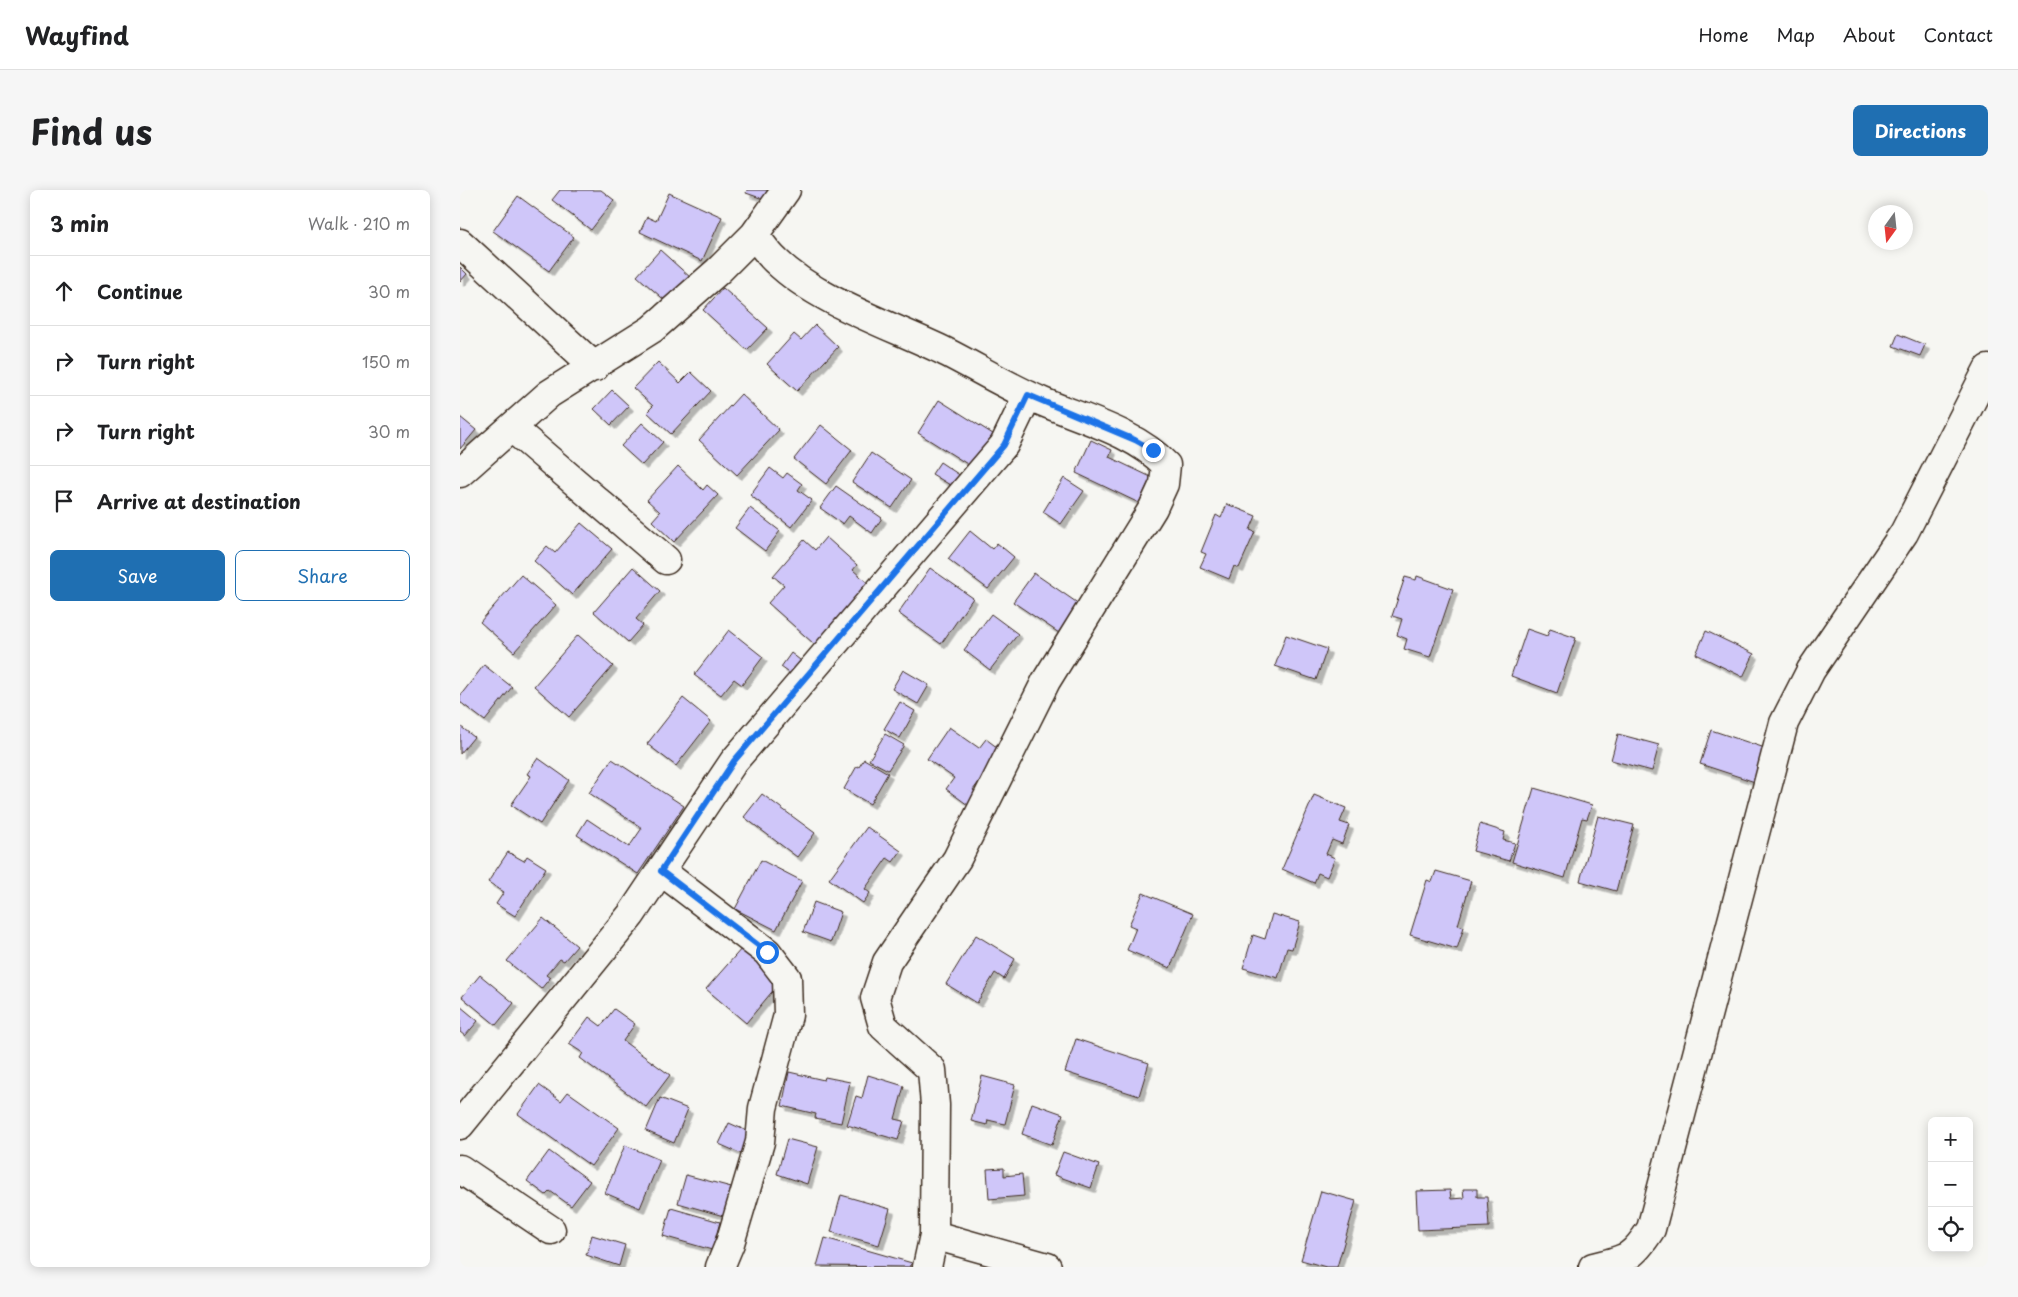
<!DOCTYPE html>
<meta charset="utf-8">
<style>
:root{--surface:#fff;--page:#f6f6f6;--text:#202124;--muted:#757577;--line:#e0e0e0;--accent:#1f6fb2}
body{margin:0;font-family:"Playpen Sans",sans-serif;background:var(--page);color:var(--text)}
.controls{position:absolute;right:15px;bottom:15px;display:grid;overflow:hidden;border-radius:8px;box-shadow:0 2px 12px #0003}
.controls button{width:45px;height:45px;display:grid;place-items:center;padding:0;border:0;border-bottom:1px solid var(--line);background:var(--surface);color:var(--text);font:25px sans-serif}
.compass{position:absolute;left:1408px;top:15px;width:45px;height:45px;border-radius:50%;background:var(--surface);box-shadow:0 2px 12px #0003;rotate:195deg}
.stop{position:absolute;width:15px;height:15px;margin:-11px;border:4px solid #1a73e8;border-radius:50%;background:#fff}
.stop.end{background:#1a73e8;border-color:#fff;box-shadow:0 1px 5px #0008}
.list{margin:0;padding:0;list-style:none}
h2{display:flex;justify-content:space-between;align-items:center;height:65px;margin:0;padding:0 20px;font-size:21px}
h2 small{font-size:16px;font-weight:400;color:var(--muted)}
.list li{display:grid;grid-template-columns:32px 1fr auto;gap:15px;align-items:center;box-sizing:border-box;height:70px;padding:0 20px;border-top:1px solid var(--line)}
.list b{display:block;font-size:19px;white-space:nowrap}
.list em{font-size:16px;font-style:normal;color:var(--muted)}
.actions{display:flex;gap:10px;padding:15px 20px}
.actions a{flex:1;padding:11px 0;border:1px solid var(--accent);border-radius:8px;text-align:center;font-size:18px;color:var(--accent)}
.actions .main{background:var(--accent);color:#fff}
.icon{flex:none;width:28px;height:28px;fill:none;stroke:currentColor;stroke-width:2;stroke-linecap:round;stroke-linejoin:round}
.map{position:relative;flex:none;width:1528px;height:1077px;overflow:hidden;border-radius:8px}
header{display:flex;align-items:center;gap:30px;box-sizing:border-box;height:70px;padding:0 25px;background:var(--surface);border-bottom:1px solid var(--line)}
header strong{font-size:24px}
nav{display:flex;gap:28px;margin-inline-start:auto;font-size:18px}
.intro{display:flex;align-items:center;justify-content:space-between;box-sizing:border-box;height:120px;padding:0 30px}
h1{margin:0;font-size:35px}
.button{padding:12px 22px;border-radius:8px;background:var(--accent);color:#fff;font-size:18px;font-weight:700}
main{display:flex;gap:30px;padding:0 30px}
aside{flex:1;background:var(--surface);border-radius:8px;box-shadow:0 2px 12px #0003}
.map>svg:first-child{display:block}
</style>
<header>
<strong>Wayfind</strong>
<nav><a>Home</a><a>Map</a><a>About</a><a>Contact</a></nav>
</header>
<div class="intro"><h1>Find us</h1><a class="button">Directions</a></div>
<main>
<aside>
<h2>3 min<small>Walk · 210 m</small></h2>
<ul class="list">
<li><svg class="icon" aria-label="ahead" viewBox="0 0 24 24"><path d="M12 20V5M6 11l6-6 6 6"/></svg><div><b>Continue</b></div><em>30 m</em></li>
<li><svg class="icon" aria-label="right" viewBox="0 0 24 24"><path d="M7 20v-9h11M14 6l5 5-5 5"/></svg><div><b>Turn right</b></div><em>150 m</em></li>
<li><svg class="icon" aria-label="right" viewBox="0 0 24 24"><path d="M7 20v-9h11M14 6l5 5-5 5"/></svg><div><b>Turn right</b></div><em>30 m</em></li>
<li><svg class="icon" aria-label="arrive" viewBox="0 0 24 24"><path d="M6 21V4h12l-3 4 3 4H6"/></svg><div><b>Arrive at destination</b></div></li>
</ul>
<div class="actions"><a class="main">Save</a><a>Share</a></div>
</aside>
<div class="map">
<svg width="1528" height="1077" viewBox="0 0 1528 1077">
<defs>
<filter id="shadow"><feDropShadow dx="4.5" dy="4.5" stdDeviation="0" flood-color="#0004"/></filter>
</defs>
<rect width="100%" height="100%" fill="#f6f6f2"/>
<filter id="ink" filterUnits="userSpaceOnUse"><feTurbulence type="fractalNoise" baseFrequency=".02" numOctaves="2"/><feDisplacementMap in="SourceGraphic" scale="10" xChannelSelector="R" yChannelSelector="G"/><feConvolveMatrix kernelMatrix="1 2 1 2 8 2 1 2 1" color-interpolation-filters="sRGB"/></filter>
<g filter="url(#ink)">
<path fill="#cfc6f9" stroke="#3b2a1e" filter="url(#shadow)" d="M100,0H141L154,10L131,40L92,10Z
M287,0H310L306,10L286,3Z
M209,3L262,27L242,71L180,42L187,27L196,31Z
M58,6L114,47L89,81L33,41Z
M200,60L231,88L208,113L177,86Z
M0,77L7,84L0,92Z
M263,98L308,138L287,160L243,120Z
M355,135L378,157L337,201L307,174L334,144L341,150Z
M1438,144L1465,155L1460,166L1433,156Z
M198,172L220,193L231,182L251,201L211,244L187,222L193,216L173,198Z
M152,200L169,216L151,235L134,219Z
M281,204L319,240L277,285L239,250Z
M479,210L533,244L512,277L458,243Z
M0,227L16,240L0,259Z
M182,233L203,252L182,275L161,256Z
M361,235L392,260L366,294L334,269Z
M631,250L652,260L649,267L691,287L679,313L616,283Z
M411,263L451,290L432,318L392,292Z
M480,272L507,290L500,301L472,284Z
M218,276L243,300L247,295L258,305L214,352L192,331L200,322L187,310Z
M310,278L323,288L327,283L342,294L338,300L352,310L331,337L290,305Z
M604,288L624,301L601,334L583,322Z
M376,296L422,328L412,343L389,326L383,334L360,318Z
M767,314L796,326L790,340L795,342L779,378L774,376L769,389L740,377L746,364L741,362L756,325L761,328Z
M290,318L320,341L305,361L275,338Z
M121,333L152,359L112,405L74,371L87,356L95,363Z
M510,341L532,359L537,353L554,367L528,399L488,369Z
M366,347L397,375L393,380L417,401L363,462L308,413L324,395L313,386L344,350L355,360Z
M173,377L200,401L176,429L183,435L168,452L134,422Z
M470,378L513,408L481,454L438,423Z
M574,383L619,414L599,443L553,412Z
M61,385L96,415L54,462L20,432Z
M957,386L993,399L970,467L944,459L947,449L937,445L942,429L932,426L945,387L956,390Z
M531,424L558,444L530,480L504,460Z
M1067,439L1087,446L1090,439L1116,448L1097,503L1051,486Z
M269,440L303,467L282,495L274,489L261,505L234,485Z
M1246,441L1294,464L1283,487L1236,464Z
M118,445L153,476L109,527L74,496Z
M826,445L867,459L856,490L815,476Z
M331,463L349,477L339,490L321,477Z
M24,475L52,497L25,531L0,512V506Z
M443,480L469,495L458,514L432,499Z
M223,508L251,531L216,576L187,554Z
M440,512L455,521L440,548L424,539Z
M0,536L14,547L0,564Z
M489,537L519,558L526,549L542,561L513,600L521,606L512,618L486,599L494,588L467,569Z
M1251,540L1305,558L1295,592L1240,574Z
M425,544L444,555L428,580L409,570Z
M1158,544L1199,555L1192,581L1151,570Z
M78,568L109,590L80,634L51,615L71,586L67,584Z
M152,569L224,616L178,684L117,645L127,629L169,657L182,638L129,603Z
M404,569L428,583L410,614L384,599L397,576L399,577Z
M1074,598L1132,615L1127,629L1122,628L1105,688L1052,672Z
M302,604L355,643L337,667L284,627Z
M854,605L886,618L880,632L889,635L882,654L872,650L866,664L875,668L867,687L858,683L854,693L822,679Z
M1138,626L1174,635L1156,701L1120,691Z
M1020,634L1045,642L1043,650L1055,653L1049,671L1013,661Z
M407,637L441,661L433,672L427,668L405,699L410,703L403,713L369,689Z
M48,662L64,671L67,666L86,678L55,726L36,714L44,702L28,692Z
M301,670L342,691L316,740L275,719Z
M976,681L1011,691L998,735L1004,737L997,759L950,745L967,690L972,692Z
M683,703L733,724L710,778L667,760L676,738L669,735Z
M354,712L381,722L371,752L343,742Z
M812,724L840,732L832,759L827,758L818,788L783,778L793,745L805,749Z
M83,728L117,756L104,771L100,769L86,785L90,788L81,799L47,771Z
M516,745L555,769L544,789L535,783L517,813L486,794Z
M282,758L321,791L286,833L246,799Z
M20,785L54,813L36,835L2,807Z
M0,816L18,831L5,846L0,842Z
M154,819L175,834L163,851L210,885L186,917L120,868L123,863L109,854L129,827L141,836Z
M616,849L689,873L679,906L605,882Z
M329,882L364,890L365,887L390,892L381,933L355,928L356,924L322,916Z
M408,885L444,896L435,929L444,931L438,950L387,935L396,906L402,908Z
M522,886L555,895L545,934L528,930L527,935L511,931Z
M79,895L101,911L108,902L159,938L131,976L58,924Z
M200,908L228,919L214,953L186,941Z
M572,913L603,924L592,955L562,944Z
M269,933L294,944L284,965L259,954Z
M327,949L358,957L347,994L317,984Z
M165,955L200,970L180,1018L145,1003Z
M89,961L130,991L111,1016L90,1001L86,1005L67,991Z
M603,962L639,975L631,998L594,985Z
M544,978V986L562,984L564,1006L529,1009L527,979Z
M226,985L275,998L267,1027L218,1013Z
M1003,999H1017V1007H1027L1029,1037L958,1040L956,1001L990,1000L991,1009L1004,1008Z
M861,1001L896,1011L877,1077H866L841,1070Z
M381,1005L430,1019L419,1055L371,1042Z
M211,1018L260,1032L252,1060L203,1046Z
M132,1045L165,1055L159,1076L126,1065Z
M365,1048L452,1073L450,1077L357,1076Z"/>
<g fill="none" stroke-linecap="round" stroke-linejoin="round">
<defs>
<path id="minor" d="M294,45C301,53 308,64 316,71C357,111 430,135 482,160C516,177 548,197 583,212C623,229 676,243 706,275L704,294L693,318L586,491L497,669L427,772L415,808L423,836L472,880L475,915L474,1045L467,1077
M0,53L135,177
M52,238L206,370
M0,283L89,204L192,139L258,81L294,45L326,0
M201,681L307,762L327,788L328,825L303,918L300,952L270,1053L260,1077
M0,935L171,725L274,571L544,255L568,205
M0,979L91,1040
M474,1045L587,1077
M1133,1077C1166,1069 1172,1069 1191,1039L1324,533L1351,480L1444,343L1528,179"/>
</defs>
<use href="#minor" stroke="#3b2a1e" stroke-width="31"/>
<use href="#minor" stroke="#f6f6f2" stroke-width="28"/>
</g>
</g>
<g fill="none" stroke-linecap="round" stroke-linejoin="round" filter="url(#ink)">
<path stroke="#1a73e8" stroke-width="6" d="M307,762L201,681L274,571L544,255L568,205L675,250L693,260"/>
</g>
</svg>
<div class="controls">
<button>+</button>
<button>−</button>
<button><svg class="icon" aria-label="locate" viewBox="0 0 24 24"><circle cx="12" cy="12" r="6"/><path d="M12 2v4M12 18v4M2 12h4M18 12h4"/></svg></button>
</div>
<svg class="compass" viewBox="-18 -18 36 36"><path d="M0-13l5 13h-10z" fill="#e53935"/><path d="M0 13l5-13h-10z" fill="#757577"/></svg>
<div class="stop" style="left:307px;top:762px"></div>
<div class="stop end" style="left:693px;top:260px"></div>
</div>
</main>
